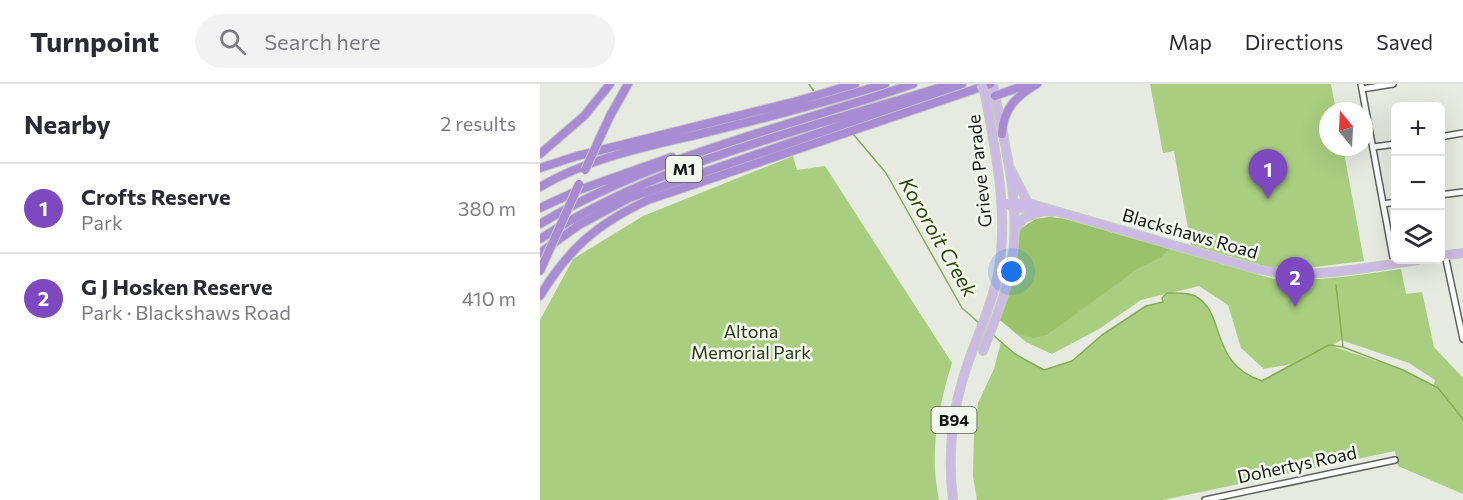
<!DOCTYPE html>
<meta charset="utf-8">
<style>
:root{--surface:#fff;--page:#f2f2f3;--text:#2b2b33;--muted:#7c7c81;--line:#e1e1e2;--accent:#7e48c0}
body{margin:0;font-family:Commissioner,sans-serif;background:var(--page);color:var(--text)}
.controls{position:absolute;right:18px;top:18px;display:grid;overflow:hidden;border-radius:9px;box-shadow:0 6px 24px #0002}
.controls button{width:54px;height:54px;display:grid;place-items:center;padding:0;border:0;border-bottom:2px solid var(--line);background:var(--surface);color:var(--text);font:30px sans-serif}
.compass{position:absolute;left:779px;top:18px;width:54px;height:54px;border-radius:50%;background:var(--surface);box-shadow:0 6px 24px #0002;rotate:342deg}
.you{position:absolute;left:472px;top:188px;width:21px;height:21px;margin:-15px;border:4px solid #fff;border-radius:50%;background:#1a73e8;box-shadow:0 0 0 9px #1a73e833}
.badge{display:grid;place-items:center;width:39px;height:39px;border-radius:50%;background:var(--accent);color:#fff;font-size:20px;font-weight:700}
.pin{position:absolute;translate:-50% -50px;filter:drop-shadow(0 2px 3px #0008)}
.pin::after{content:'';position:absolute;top:32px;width:21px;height:18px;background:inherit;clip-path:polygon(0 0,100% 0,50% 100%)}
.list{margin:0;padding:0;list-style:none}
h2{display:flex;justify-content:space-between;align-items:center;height:78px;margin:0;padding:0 24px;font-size:26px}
h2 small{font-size:20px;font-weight:400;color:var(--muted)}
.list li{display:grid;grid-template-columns:39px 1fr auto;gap:18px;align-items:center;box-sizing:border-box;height:90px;padding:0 24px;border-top:2px solid var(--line)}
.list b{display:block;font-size:22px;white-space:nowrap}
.list p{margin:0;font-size:20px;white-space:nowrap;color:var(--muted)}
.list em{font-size:20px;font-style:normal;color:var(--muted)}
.icon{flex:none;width:33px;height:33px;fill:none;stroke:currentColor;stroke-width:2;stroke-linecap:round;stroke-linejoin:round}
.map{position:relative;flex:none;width:923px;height:416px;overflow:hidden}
header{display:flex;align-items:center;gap:36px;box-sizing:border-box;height:84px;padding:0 30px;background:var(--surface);border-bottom:2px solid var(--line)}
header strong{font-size:28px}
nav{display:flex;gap:33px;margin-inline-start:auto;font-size:21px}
.search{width:420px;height:54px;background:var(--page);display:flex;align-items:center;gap:15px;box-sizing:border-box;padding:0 21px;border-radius:33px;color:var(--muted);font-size:22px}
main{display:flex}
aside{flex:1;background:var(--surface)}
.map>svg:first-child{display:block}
</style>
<header>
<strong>Turnpoint</strong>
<div class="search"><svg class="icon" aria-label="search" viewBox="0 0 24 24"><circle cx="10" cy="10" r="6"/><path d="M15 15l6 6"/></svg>Search here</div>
<nav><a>Map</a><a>Directions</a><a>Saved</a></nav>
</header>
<main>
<aside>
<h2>Nearby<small>2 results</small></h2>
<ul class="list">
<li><span class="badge">1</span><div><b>Crofts Reserve</b><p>Park</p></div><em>380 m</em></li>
<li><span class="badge">2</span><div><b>G J Hosken Reserve</b><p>Park · Blackshaws Road</p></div><em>410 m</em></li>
</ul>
</aside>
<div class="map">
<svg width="923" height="416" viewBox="0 0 923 416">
<rect width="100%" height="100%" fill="#e6eae1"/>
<path fill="#a9ce7f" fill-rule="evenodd" d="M610,0H791L796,27H788V63H803L824,177L742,187L651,161L634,67L623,69Z
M253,72L257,86L285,82L412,279C398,324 389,369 399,416H0V236L33,175L103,132Z
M510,133L525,135L734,195C777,198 818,191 861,185L866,210L882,208L894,263L923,294V410L858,382L855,367L623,416H437L433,393L434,347L438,319L454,285L461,258L475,270L504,286L532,277L562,251L606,222L623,218L625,210L601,216L559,245L512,270L486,258L460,236L474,191L480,145L496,135ZM659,202L688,221L701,264L724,285L751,280L722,296C668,279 687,229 654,212C648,208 638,210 631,209ZM801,256L869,279L895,296L892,305V301L863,286L792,262Z"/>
<path fill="#9ac26a" d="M510,133L525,135L629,165L621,173L597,185L507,251L493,254L476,249L460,236L474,191L480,145L496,135Z"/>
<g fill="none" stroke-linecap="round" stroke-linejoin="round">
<path stroke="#86ad55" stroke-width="1.5" d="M269,0L275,9
M313,50L346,89L422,224L439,239
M796,201L803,263
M452,250L475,270L504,286L532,277L562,251L606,222L623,218L622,214L627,209C635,209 647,208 655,212C687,229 668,279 722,297L789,261L803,263L863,286L898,304L923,335"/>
<defs>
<path id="minor" d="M821,0L854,179
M822,5L853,0
M900,53L923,49
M833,63L856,60
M900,111L923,108
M843,120L856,118
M905,171L923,255
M665,416L855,376"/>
<path id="major" d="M470,84L488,119
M462,120L488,119L712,184C767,197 822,184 878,176
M472,123L512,128
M476,144L484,134L501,128
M900,172L923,169
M443,267C455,236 469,204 473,170C480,113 463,55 453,0
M413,416C408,375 411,334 423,294C433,261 449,229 457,195C470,134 456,70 445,10L455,12"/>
<path id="highway" d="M455,12L488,0
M70,32L88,0
M462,50C463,25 476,12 497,0
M0,70L44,32L70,0
M0,84L37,72L254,18L315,0
M0,103C49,74 105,63 160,50C222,35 283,19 345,0
M0,124L39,106L132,73
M0,140C115,71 248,43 373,0
M0,155C121,76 269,45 405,2
M0,169L39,141L89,114L422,0
M0,212C29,164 57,140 108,116L450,0"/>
</defs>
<use href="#minor" stroke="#5f625b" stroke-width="8"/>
<use href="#major" stroke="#c7c7c6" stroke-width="10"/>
<use href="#highway" stroke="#c7c7c6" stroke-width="10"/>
<use href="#minor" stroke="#fff" stroke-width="5"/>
<use href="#major" stroke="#cabae5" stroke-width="7"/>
<use href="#highway" stroke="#a78cd4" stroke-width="8"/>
<defs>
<path id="major-bridge" d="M441,0L445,10"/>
<path id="highway-bridge" d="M45,86L70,32
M0,187L39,100"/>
</defs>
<use href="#major-bridge" stroke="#c7c7c6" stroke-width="10" stroke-linecap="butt"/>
<use href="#highway-bridge" stroke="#c7c7c6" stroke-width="10" stroke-linecap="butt"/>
<use href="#major-bridge" stroke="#cabae5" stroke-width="7"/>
<use href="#highway-bridge" stroke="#a78cd4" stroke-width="8"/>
</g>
<g text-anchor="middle" stroke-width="5" stroke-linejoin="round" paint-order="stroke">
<g fill="#f3f8ef" stroke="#575a55" stroke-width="1.5">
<rect x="126" y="72" width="36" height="26" rx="4.5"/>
<rect x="391.5" y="323" width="45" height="26" rx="4.5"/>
</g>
<g font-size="16" font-weight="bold" fill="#141613">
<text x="144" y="91">M1</text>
<text x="414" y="342">B94</text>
</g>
<g font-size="18" fill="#141613" stroke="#f3f8ef">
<text transform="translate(440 87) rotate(-96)" y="6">Grieve Parade</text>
<text transform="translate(650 150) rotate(16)" y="6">Blackshaws Road</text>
<text transform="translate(757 381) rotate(-12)" y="6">Dohertys Road</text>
</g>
<g font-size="18" fill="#273713" stroke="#f3f8ef">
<text x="211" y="254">Altona<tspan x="211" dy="21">Memorial Park</tspan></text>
</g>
<g font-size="20" font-style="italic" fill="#2d4502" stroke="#f3f8ef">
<text transform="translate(398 153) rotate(60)" y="7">Kororoit Creek</text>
</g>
</g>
</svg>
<div class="controls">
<button>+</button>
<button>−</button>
<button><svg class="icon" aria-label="layers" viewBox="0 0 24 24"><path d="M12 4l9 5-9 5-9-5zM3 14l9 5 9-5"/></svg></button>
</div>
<svg class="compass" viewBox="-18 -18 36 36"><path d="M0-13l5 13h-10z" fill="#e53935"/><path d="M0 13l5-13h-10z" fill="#7c7c81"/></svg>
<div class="you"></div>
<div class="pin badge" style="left:728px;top:115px">1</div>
<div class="pin badge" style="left:755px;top:223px">2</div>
</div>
</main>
